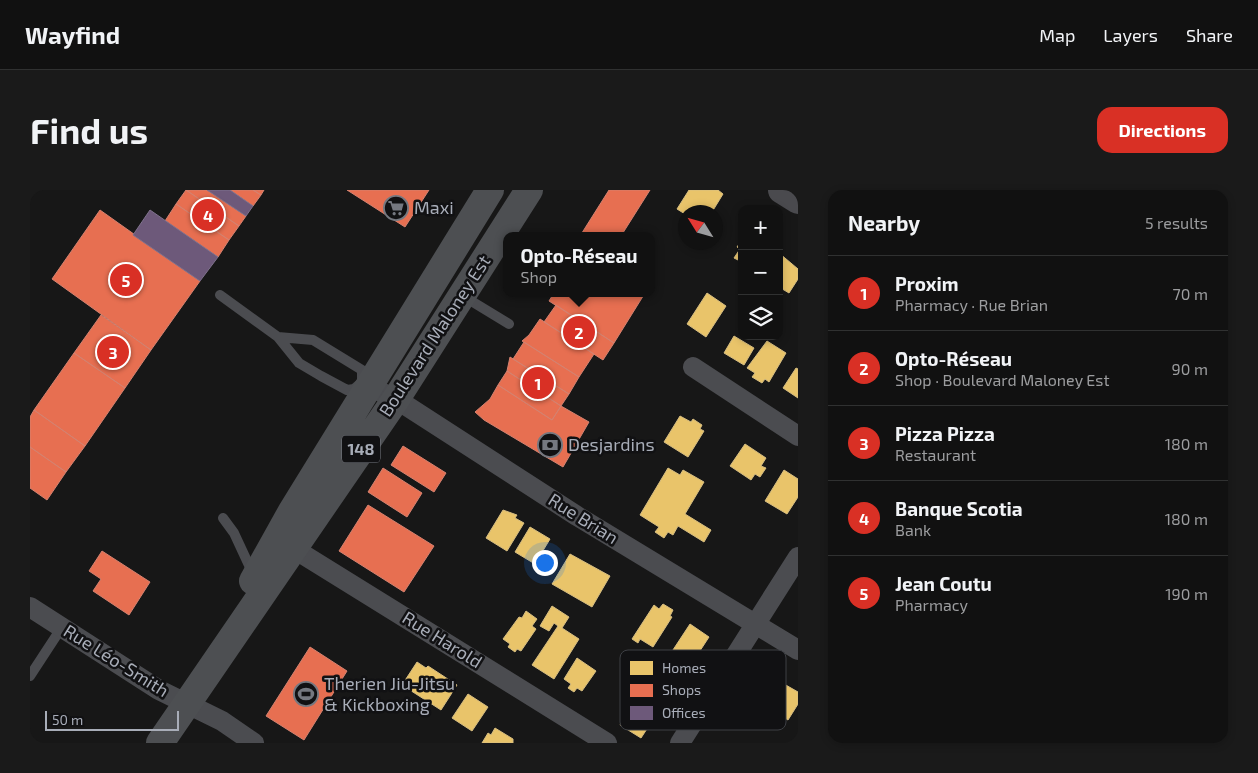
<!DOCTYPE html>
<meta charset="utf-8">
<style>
:root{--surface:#111;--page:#1a1a1a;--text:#f1f3f6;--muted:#9c9d9f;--line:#303131;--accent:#d93025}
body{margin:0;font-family:"Exo 2",sans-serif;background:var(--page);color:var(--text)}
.controls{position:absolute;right:15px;top:15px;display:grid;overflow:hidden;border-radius:10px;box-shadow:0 2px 8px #0003}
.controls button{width:45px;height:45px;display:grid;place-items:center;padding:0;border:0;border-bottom:1px solid var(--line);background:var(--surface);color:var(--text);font:25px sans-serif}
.compass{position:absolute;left:648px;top:15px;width:45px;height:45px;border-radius:50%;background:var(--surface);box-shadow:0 2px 8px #0003;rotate:307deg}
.scale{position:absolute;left:15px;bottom:12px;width:134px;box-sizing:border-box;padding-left:5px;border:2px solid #a8adb8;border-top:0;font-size:14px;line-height:18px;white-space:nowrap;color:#a8adb8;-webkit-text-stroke:4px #111113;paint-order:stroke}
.you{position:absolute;left:514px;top:372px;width:18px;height:18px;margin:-12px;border:4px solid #fff;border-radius:50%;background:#1a73e8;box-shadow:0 0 0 8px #1a73e833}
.badge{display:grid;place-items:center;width:32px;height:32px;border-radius:50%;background:var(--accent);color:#fff;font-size:16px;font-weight:700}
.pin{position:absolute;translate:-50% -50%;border:2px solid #fff;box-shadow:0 1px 5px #0006}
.popup{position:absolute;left:473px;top:42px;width:152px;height:65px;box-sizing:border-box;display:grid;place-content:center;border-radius:10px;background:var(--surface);filter:drop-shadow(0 1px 4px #0005);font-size:16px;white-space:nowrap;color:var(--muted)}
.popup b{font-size:19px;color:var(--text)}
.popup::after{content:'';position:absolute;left:50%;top:100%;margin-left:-10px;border:10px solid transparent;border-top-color:var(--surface)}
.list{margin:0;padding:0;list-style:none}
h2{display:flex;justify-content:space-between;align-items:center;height:65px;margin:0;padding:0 20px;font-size:21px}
h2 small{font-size:16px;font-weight:400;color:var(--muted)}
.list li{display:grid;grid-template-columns:32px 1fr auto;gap:15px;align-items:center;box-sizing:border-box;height:75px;padding:0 20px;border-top:1px solid var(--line)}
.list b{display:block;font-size:19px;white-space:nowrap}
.list p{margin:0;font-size:16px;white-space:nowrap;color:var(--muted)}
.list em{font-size:16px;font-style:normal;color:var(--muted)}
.icon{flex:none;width:28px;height:28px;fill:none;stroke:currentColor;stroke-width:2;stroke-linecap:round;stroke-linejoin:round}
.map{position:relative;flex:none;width:768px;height:553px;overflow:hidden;border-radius:15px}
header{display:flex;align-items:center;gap:30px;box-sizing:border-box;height:70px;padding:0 25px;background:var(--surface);border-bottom:1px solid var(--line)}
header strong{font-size:24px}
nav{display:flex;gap:28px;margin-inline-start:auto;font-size:18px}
.intro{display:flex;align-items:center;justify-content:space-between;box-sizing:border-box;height:120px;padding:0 30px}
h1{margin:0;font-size:35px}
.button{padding:12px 22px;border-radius:15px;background:var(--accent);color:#fff;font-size:18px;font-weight:700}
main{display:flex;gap:30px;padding:0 30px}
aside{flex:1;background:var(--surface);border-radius:15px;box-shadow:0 2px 8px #0003}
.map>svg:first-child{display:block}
</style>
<header>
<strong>Wayfind</strong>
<nav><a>Map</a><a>Layers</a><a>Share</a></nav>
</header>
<div class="intro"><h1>Find us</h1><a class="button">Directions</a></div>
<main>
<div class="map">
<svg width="768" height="553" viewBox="0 0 768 553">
<rect width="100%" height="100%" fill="#171717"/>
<path fill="#e9c46a" stroke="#d6bd81" d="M659,0H688L693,4L682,22H656V32L651,30L655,24L647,19Z
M712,50V72L704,68L710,59L707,57Z
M749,63L768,79V89L759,103L749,97Z
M677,103L696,116L676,147L657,134Z
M704,146L724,158L714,175L694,163Z
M737,151L756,163L739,192L735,189L732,193L722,187L725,183L717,178Z
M766,178L768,179V208L753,198Z
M650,226L661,232L663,229L672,235L670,239L674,241L658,267L634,252Z
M715,254L736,268L731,276L736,278L730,287L725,284L721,290L700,276Z
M638,278L650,285L653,280L674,292L655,324L681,340L674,352L648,336L643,345L638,342L634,348L625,342L629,337L610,325Z
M754,280L768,289V307L757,324L735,311Z
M473,320L487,325L485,328L494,333L477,361L456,348Z
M500,337L520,349L505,374L485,362Z
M540,364L580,386L562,417L522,394Z
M633,414L643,420L640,426L642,427L623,457L610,449L608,453L602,449L624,415L629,419Z
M522,416L539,427L532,438L549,449L524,489L502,475L528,436L524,433L519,441L510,436Z
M496,421L507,429L502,436L506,439L491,461L487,459L485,462L478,457L480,454L473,449L489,427L492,428Z
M660,434L679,447L636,513L616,501Z
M547,468L566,481L552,501L547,498L544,502L538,498L541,494L534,489Z
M387,472L396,478L398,476L427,495L411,520L372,495Z
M732,475L749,487L733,510L716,498Z
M754,494L768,502V514L758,530L739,518Z
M438,504L458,517L442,541L422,528Z
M609,506L630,519L611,548L590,535Z
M465,538L483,549V553H452L458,543L461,545Z"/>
<path fill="#e76f51" stroke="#d48270" d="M156,0L209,36L199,50L146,14Z
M156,0H177L216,26L209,36Z
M200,0H223L231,5L223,16Z
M223,0H234L231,5Z
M317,0H399L375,37Z
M579,0H620L591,46H550Z
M146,14L199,50L188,67L135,31Z
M70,20L170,91L121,160L22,89Z
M524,103H615L584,153L519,111Z
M526,115L584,153L573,170L514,132Z
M71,125L121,160L95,198L44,163Z
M510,129L564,164L549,187L492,151L499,145Z
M494,152L549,187L539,204L483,169Z
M44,163L95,198L55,256L4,220Z
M480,167L539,204L531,216L477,181Z
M477,181L531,216L522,230L468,195Z
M468,195L522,230L531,216L559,232L533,277L454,230L445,222L460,209Z
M4,220L55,256L36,282L0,257V227Z
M373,256L416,283L404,302L361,275Z
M0,257L36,282L17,310L0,298Z
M353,278L392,303L377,327L338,302Z
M338,315L404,356L374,402L309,361Z
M72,361L120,392L99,425L63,401L71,389L59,381Z
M280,457L317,481L274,550L236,526Z"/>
<path fill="#6d597a" stroke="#7f728d" d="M177,0H200L223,16L216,26Z
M120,20L188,67L170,91L103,45Z"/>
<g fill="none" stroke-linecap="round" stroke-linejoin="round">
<path stroke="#4b4c50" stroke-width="10" d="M190,105L248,147L269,173L291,186L317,200L324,199L332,192V180L283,150L248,147
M433,106L479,134
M193,328L204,343L223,384
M0,486L32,437"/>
<path stroke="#4b4c50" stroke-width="20" d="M663,177L768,246
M340,197L366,209L547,326L768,460
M253,352L577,553
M0,417L129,500L192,531L224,553
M650,553L768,367"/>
<path stroke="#4a4a4e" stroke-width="28" d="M752,0L768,10"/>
<path stroke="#4d4f52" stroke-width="28" d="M223,391L262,321L460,0
M130,553L366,209L499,0"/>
</g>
<defs>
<symbol id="supermarket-ring" viewBox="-11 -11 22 22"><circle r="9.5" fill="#111113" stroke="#757880" stroke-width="1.5"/><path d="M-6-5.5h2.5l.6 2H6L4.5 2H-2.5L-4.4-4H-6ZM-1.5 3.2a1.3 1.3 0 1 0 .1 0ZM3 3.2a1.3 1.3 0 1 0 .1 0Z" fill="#757880"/></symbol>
<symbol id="bank-ring" viewBox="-11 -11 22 22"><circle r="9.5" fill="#111113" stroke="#757880" stroke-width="1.5"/><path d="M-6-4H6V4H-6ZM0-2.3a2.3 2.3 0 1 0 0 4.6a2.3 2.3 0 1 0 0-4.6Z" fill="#757880"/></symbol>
<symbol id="stadium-ring" viewBox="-11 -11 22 22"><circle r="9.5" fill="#111113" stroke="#757880" stroke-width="1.5"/><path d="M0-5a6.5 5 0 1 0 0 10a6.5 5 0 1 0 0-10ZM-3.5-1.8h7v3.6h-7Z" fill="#757880"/></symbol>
</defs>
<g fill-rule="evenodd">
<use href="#supermarket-ring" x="352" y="4" width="28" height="28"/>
<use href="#bank-ring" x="506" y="241" width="28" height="28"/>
<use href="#stadium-ring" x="262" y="490" width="28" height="28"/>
</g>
<g text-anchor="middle" stroke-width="5" stroke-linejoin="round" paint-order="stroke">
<rect fill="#111113" stroke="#7b7e86" stroke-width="1" x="312" y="245.5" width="38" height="27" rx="4"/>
<g font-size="16" font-weight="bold" fill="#a8adb8">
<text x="331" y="265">148</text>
</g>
<g font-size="18" fill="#a8adb8" stroke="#111113" text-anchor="start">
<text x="384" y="24">Maxi</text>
<text x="538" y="261">Desjardins</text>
<text x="294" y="500">Therien Jiu-Jitsu<tspan x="294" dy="21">&amp; Kickboxing</tspan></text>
</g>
<g font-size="18" fill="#a8adb8" stroke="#111113">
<text transform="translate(405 146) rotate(-57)" y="6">Boulevard Maloney Est</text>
<text transform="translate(553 329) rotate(32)" y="6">Rue Brian</text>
<text transform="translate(412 450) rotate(32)" y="6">Rue Harold</text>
<text transform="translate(86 471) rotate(32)" y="6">Rue Léo-Smith</text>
</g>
</g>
<rect x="590" y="460" width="166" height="80" rx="8" fill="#111113" stroke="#3e4045" stroke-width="1"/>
<rect x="600" y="471" width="23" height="14" fill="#e9c46a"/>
<rect x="600" y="494" width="23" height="13" fill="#e76f51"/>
<rect x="600" y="516" width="23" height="14" fill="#6d597a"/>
<g font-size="14" fill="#a8adb8">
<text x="632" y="483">Homes</text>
<text x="632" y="505">Shops</text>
<text x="632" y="528">Offices</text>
</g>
</svg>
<div class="controls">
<button>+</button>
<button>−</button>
<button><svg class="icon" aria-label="layers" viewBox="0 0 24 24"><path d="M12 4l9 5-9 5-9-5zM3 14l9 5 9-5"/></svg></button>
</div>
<svg class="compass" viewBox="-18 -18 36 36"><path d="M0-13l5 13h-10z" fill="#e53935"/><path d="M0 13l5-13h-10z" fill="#9c9d9f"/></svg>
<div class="scale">50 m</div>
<div class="you"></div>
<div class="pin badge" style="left:508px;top:193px">1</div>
<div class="pin badge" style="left:549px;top:142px">2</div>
<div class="popup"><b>Opto-Réseau</b>Shop</div>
<div class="pin badge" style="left:83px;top:162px">3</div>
<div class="pin badge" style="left:178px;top:25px">4</div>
<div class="pin badge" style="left:96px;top:90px">5</div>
</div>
<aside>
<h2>Nearby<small>5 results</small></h2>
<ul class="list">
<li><span class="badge">1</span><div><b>Proxim</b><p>Pharmacy · Rue Brian</p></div><em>70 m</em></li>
<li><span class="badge">2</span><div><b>Opto-Réseau</b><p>Shop · Boulevard Maloney Est</p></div><em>90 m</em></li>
<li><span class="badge">3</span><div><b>Pizza Pizza</b><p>Restaurant</p></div><em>180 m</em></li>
<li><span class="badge">4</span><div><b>Banque Scotia</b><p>Bank</p></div><em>180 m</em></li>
<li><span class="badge">5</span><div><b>Jean Coutu</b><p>Pharmacy</p></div><em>190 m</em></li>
</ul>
</aside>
</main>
